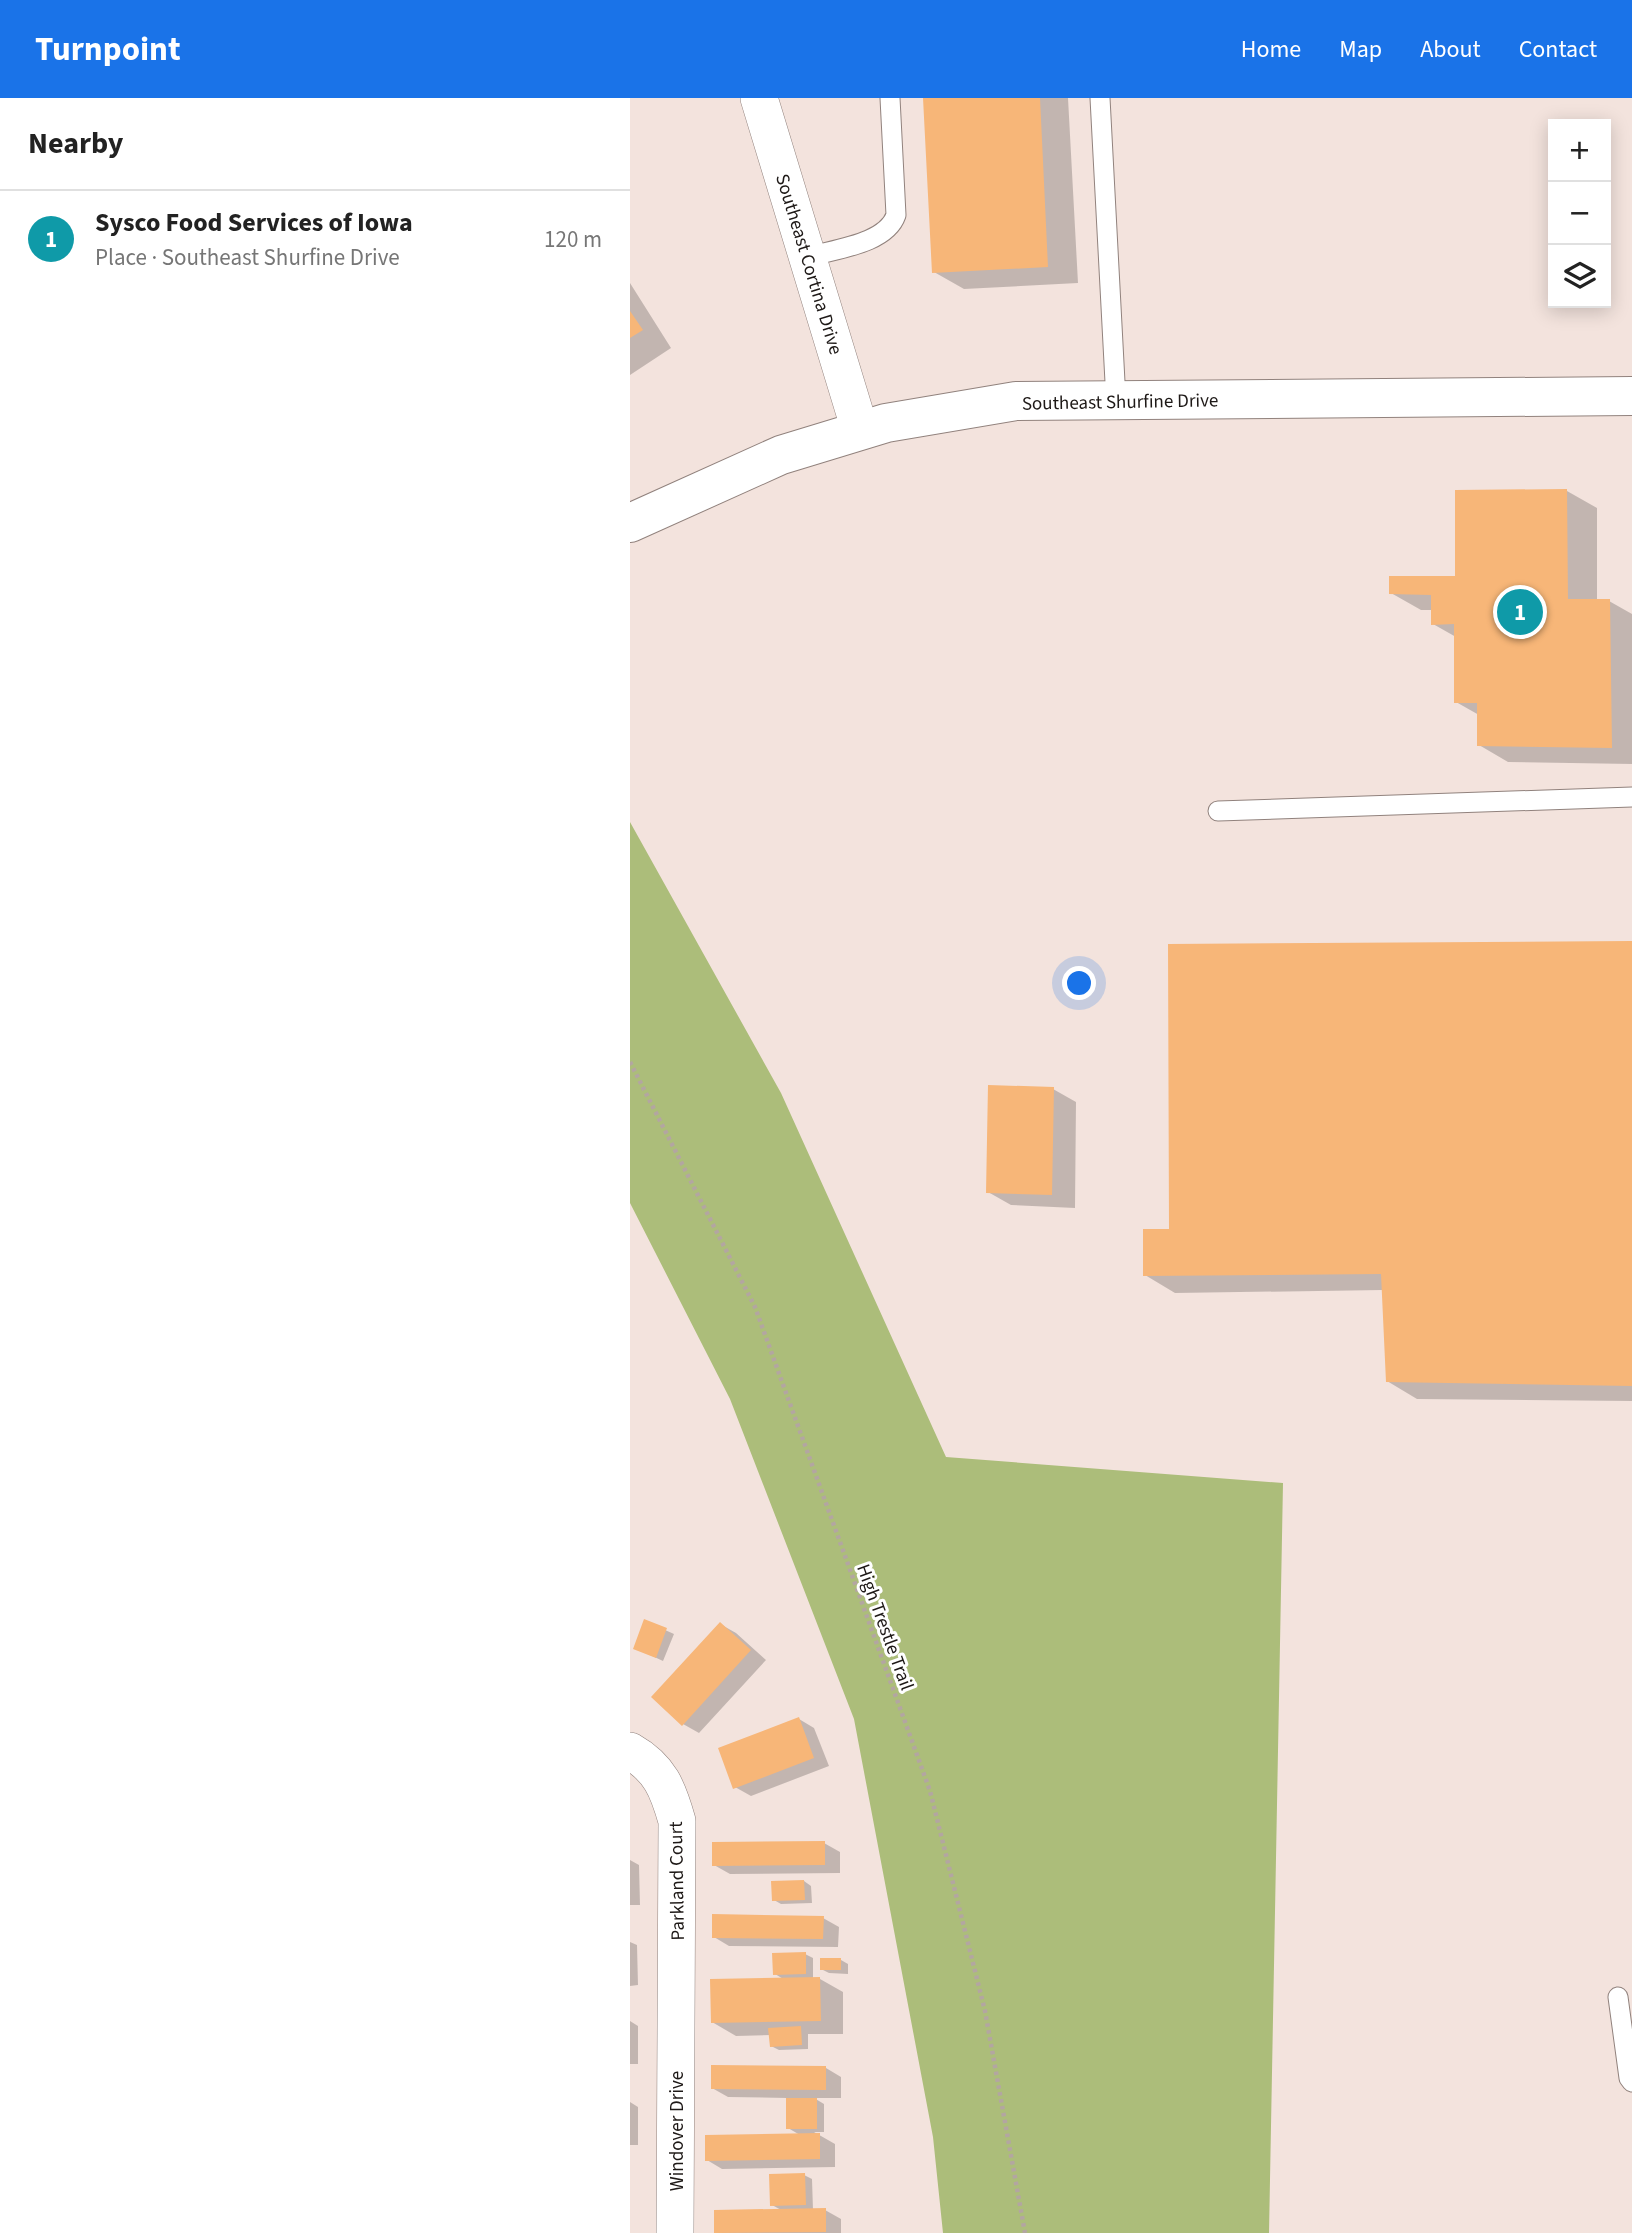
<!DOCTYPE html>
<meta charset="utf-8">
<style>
:root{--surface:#fff;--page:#f2f2f2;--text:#222;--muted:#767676;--line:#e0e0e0;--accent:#1a73e8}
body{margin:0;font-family:"Source Sans 3",sans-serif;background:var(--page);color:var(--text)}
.controls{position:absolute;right:21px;top:21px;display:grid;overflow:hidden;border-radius:0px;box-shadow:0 4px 18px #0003}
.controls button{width:63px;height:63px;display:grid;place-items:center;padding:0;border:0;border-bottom:2px solid var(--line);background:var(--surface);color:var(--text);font:35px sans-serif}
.you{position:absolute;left:450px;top:886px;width:24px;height:24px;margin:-18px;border:5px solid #fff;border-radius:50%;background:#1a73e8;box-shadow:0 0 0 10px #1a73e833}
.badge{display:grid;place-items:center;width:46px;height:46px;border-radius:50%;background:var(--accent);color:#fff;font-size:23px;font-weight:700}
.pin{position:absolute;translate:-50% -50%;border:4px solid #fff;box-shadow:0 2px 7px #0006}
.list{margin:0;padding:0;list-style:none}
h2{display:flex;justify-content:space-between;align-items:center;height:91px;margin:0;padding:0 28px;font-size:30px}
h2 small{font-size:23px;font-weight:400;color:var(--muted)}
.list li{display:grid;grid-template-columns:46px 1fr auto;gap:21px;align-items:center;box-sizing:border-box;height:98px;padding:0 28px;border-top:2px solid var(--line)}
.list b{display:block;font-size:26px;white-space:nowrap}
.list p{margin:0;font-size:23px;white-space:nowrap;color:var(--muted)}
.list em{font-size:23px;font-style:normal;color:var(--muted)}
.icon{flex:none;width:38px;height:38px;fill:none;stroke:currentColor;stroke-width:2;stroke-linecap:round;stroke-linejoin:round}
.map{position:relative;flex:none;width:1002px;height:2135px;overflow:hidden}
header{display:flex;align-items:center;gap:42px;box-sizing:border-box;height:98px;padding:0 35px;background:var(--accent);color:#fff}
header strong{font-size:33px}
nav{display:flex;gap:38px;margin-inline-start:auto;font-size:24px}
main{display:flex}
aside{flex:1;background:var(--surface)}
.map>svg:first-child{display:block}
</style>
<header>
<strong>Turnpoint</strong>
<nav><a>Home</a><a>Map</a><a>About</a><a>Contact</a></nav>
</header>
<main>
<aside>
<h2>Nearby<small></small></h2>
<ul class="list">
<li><span class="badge" style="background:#0f9aa8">1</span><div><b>Sysco Food Services of Iowa</b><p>Place · Southeast Shurfine Drive</p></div><em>120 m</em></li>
</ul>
</aside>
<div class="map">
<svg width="1002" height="2135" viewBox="0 0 1002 2135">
<rect width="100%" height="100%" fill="#f3e3dd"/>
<path fill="#acbd7a" d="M0,724L151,995L316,1359L653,1385L639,2135H313L303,2039L224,1621L100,1301L0,1105Z"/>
<path fill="#0003" d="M295,0H438L448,185L334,191L304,174Z
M0,185L41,250L0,277Z
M937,393L967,410V503H979L1002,516V666L878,664L849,647V617L826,604V539L803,526V512H791L761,495L827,480Z
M1002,845V1303L787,1301L757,1283L753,1192L545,1195L515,1177L541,1133Z
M423,991L446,1004L445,1110L381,1107L358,1094Z
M15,1523L44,1536L33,1563L5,1550Z
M90,1526L106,1535L136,1562L69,1635L53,1626Z
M169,1621L184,1630L199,1668L121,1698L105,1689Z
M194,1745L210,1754V1775L100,1776L84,1767Z
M0,1762L9,1767L10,1807H0Z
M174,1783L181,1788L182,1805L151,1806L144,1802Z
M193,1820L209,1829L208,1849L99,1848L84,1839Z
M0,1844L7,1847L8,1887L0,1888Z
M175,1856L183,1860V1881H190L213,1894V1936H178V1951L149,1952L141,1948V1937L106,1938L82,1924L155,1882L145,1876Z
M211,1862L218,1866V1876L199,1875L191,1871Z
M0,1923L8,1928V1966H0Z
M196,1970L211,1979V2000H184L194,2006V2034H184L205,2046V2069L92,2071L77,2062L170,2037L158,2030L157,2000L98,1999L82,1990Z
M0,2004L8,2009V2047H0Z
M174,2077L182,2081L183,2112H195L211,2121V2135H86L153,2113L142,2107Z"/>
<path fill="#f7b678" d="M293,0H410L418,169L302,175Z
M0,213L13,232L0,240Z
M937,391L938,501H980L982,650L847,648V605H824V526L801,527V497L759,496V478H825V392Z
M1002,843V1288L756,1284L751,1176L513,1178V1131H539L538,846Z
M358,987L424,989L422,1097L356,1095Z
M14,1521L37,1530L26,1560L3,1551Z
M90,1524L121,1552L52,1628L21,1599Z
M169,1619L184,1660L103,1691L88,1650Z
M195,1743V1767L82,1768V1744Z
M174,1782L175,1802L142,1803L141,1783Z
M82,1816L194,1818L193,1841L82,1840Z
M176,1854V1876L143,1877L142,1855Z
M190,1860H211V1872H190Z
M190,1879L191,1923L81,1925L80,1881Z
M171,1928L172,1947L140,1949L138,1930Z
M81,1967L196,1968V1992L81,1991Z
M156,2000H187V2031H156Z
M190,2035V2061L75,2063V2037Z
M175,2075L176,2107L140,2108L139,2076Z
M196,2110V2134L84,2135V2112Z"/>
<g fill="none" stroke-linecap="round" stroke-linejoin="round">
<defs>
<path id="service" d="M470,0L486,303
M178,159C205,151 256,146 266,117L260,0
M588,713L1002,699
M988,1899L999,1980L1002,1984"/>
<path id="minor" d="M129,0L230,332
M0,1653C30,1670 38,1691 47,1723L45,2135"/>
<path id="tertiary" d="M0,425L151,357L256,325L386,303L1002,298"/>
</defs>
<use href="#service" stroke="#91827d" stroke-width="21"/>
<use href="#minor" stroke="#91827d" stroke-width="38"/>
<use href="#tertiary" stroke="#91827d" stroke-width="40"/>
<path stroke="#b3a6a1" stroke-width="4.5" stroke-dasharray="3.5 3.5" stroke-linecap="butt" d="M0,964L125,1209L300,1693L355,1913L395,2135"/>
<use href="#service" stroke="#fff" stroke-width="19"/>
<use href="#minor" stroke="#fff" stroke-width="37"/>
<use href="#tertiary" stroke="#fff" stroke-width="38"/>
</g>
<g text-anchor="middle" stroke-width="6" stroke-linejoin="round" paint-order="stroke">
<g font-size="19" fill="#1e1917" stroke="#fff">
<text transform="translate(180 166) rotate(73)" y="7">Southeast Cortina Drive</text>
<text transform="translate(490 303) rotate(-1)" y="7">Southeast Shurfine Drive</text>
<text transform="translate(256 1529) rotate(70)" y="7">High Trestle Trail</text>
<text transform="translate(46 1783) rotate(-91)" y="7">Parkland Court</text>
<text transform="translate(46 2033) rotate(-90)" y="7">Windover Drive</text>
</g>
</g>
</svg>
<div class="controls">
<button>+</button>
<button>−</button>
<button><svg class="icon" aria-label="layers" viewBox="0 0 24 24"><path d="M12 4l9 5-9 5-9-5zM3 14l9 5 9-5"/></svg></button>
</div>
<div class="you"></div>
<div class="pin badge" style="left:890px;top:514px;background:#0f9aa8">1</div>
</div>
</main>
